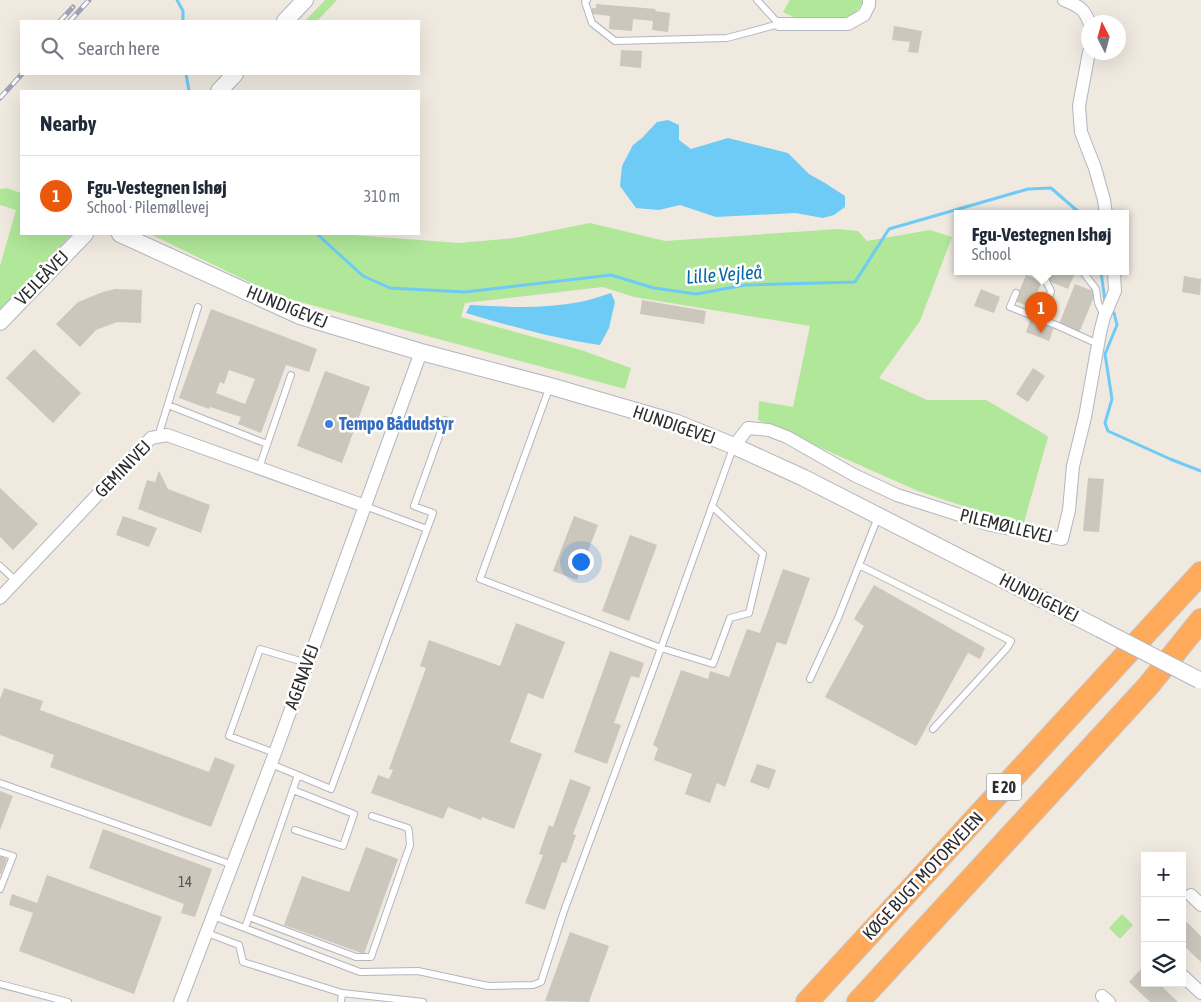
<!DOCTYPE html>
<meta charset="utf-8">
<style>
:root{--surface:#fff;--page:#f2f2f3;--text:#1f2937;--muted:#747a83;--line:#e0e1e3;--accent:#ea580c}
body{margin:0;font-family:"Asap Condensed",sans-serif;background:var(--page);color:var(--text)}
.controls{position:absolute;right:15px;bottom:15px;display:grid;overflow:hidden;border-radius:0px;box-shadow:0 5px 20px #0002}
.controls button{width:45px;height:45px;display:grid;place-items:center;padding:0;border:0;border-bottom:1px solid var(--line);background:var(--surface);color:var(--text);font:25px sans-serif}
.compass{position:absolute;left:1081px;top:15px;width:45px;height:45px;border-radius:50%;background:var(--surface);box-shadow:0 5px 20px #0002;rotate:354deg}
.you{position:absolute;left:580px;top:561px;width:18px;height:18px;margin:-12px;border:4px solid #fff;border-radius:50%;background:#1a73e8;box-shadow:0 0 0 8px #1a73e833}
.badge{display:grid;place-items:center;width:32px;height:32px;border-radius:50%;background:var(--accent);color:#fff;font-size:16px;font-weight:700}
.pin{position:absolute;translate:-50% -41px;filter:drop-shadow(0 1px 2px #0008)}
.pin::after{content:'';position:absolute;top:26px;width:18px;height:15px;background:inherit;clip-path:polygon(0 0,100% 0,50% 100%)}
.popup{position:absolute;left:954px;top:210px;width:175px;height:65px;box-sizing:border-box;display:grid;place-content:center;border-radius:0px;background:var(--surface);filter:drop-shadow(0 1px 4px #0005);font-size:16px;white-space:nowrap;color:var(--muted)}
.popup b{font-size:19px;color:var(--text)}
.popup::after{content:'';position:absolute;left:50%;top:100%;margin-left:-10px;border:10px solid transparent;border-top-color:var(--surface)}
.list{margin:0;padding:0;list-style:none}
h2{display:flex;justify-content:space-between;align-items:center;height:65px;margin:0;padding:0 20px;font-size:21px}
h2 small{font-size:16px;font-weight:400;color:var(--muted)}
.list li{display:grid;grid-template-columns:32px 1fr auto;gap:15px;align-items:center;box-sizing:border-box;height:80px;padding:0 20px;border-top:1px solid var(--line)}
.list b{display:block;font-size:19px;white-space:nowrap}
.list p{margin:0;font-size:16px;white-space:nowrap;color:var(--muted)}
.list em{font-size:16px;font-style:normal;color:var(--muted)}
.icon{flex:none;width:28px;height:28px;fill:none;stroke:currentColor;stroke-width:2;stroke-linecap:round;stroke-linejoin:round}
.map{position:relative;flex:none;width:1201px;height:1002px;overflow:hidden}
.search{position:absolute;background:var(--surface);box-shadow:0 5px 20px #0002;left:20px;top:20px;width:400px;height:55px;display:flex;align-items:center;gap:12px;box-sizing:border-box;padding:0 18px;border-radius:0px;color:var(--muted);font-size:19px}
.panel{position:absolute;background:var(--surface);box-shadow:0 5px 20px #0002;left:20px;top:90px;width:400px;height:145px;border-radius:0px}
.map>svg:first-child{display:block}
</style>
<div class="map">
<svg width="1201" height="1002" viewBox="0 0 1201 1002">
<rect width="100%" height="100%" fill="#efe9df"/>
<path fill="#b0e799" d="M325,0H337L317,21H305Z
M790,0H862V4L852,17L798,19L783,12Z
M7,188L21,193V234H72L0,310V266L16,210L0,205V189Z
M590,223L665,241L838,229L858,231L867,241L930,230L952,237L920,321L879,378L927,400H986L1041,432L1048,437L1023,526L918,491L758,420L759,401L793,407L810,326L634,297L603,287L465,303L461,317L581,350L631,368L625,389L278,296L154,236L152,234H339L459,243L515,238Z
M1122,914L1133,925L1120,939L1109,928Z"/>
<path fill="#6ecbf5" d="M668,120L679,125V140L691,149L728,138L788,153L809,174L825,183L845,196V207L834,215L823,218L795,213L716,217L680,205L659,210L636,208L620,186L622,166L633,145L642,138L657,122Z
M611,293L615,302L609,328L600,345C555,339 510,326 466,313L470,305C506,307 544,309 580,302C590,300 601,296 611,293Z"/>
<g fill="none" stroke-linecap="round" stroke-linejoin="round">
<path stroke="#6ecbf5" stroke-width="3" d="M177,0L183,11V21
M186,74L189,91
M317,234L363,276L390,288L465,292L611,275L654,288L696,294L745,285L855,282L889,229L1028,189L1051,188L1081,214
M1101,272L1105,301L1106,303
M1111,310L1114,313L1117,325L1105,354L1112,399L1105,423L1108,431L1170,459L1201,471"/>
</g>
<path fill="#cbc7bd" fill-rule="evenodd" d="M596,4L656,9L655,11L670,13L668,32L652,30L653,21L633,19L632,31L609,29L610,16L592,14V8H596Z
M894,26L922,31L918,53L908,52L910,42L892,40Z
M621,50L642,51L641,68L620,66Z
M1049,272L1075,273L1068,289L1046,280Z
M1026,275L1042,281L1031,307L1015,301Z
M1184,276L1201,279L1200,295L1182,292Z
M1075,284L1096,292L1079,333L1059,324Z
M115,289L142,290L141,323L117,322L96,330L80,347L56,324L78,302L103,292Z
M981,289L1000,297L994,313L974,306Z
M642,300L706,311L704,324L640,314Z
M211,309L317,349L309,372L286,365L261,433L238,424L241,417L210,407L209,409L179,398ZM229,370L255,379L245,404L216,393L220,382L224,384Z
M1031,318L1054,327L1049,341L1026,332Z
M34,349L81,393L53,423L6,378Z
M1033,368L1045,376L1028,402L1016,394Z
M325,371L370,387L342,463L297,446Z
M159,471L168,489L210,505L201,533L138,509L147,480L155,482Z
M1088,478L1104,479L1099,532L1083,531Z
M0,488L38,524L13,550L0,537Z
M123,516L157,528L149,547L116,535Z
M574,516L598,525L577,580L553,571Z
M630,535L657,545L629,621L602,611Z
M783,569L810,578L786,645L777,642L725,787L717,783L710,803L685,794L692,774L654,760L658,748L653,745L681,670L708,679L710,671L729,677L747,629L760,633Z
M874,585L985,648L980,659L968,653L916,746L825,697L864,626L854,619Z
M516,623L565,642L543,699L528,693L510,742L542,754L514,829L482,817L481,820L448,807L443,819L371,793L378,775L389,779L393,770L389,769L426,668L420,666L429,640L500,666Z
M610,651L644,663L639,678L631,676L614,723L621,725L607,764L574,752Z
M4,688L43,701L40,710L209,772L215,757L235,765L211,827L50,767L54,755L0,735V699Z
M757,764L776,770L769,789L750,782Z
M570,779L591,787L573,834L576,835L566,863L562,862L545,910L525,903L543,855L539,854L549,825L553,827Z
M0,791L13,796L0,830Z
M103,829L212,869L195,917L181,913L184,904L89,868Z
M366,847L398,859L364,954L284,925L302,876L349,892Z
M0,856L7,859L1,874H0Z
M47,875L162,917L134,994L19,951L33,913L9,905L12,894L37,903Z
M1187,922L1201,936V962L1182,944V927Z
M570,932L609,946L589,1002L545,1001Z
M1142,968L1145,971V983H1158L1178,1002H1150L1129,982Z"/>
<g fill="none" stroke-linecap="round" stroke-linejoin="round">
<defs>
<path id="service" d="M587,0L585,2L592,23L615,41L727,38L779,24L757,0
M1083,272L1096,289L1098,303L1104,316
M1016,293L1010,307L1056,325L1098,344
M1042,320L1051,291L1042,273L1043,272
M550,386L480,579L661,648L713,664L730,618L749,613L763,554L712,506
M168,405L267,444
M159,436L160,430L198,307
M259,468L291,375
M365,506L427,529
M859,565L1011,641L1007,648L933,729
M0,566L16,581
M810,679L838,618L878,517
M275,753L229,736L260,649L307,663
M271,764L331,789L433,513L414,506L445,420
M0,783L233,865
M293,790L354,814L343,846L295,830
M0,852L13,856L0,889
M213,916L360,972L418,971L488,986L533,985L541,982L564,911L661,648L733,448
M249,917L356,957H371L410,845L409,832L408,828L372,816
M245,928L298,775
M207,933L239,945L243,962L342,993L341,1002
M0,984L68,1002
M342,993L423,1002"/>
<path id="minor" d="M1064,0C1078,6 1084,8 1089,22
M779,24H848L864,15L869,5V0
M1089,52L1079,106L1081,132L1095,168L1104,200L1106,214
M734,446L748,428L769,430L787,437L854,475L897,495L991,525L1062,539L1069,510L1073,466L1085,417L1100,333L1104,317L1115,291L1114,272
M0,598L151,438L167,435L365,506
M1191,895L1201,905
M1182,975L1201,993
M1102,996L1109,1002
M180,1002L275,753L421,352"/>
<path id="tertiary" d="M285,21L305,0
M219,91L235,74
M120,234L300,316L421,352L550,386L677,423L734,446L804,478L1100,629
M0,322L85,234"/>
<path id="motorway" d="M807,1002L1201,573
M858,1002L1149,685L1201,620"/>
</defs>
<use href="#service" stroke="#b3b5c1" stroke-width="8"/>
<use href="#minor" stroke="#b3b5c1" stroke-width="14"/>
<use href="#tertiary" stroke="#b3b5c1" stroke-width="18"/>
<use href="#motorway" stroke="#c8c8c8" stroke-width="24"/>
<use href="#service" stroke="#fff" stroke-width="6"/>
<use href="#minor" stroke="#fff" stroke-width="12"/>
<use href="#tertiary" stroke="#fff" stroke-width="16"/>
<use href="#motorway" stroke="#ffa95a" stroke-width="22"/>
<defs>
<path id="rail" d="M60,21L73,7
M70,21L89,0
M0,98L22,74"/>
</defs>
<use href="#rail" stroke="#a1a3b8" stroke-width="5"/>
<use href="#rail" stroke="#fff" stroke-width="3" stroke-dasharray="9" stroke-linecap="butt"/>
<defs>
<path id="tertiary-bridge" d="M1100,629L1199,680"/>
</defs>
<use href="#tertiary-bridge" stroke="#b3b5c1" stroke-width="18" stroke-linecap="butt"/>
<use href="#tertiary-bridge" stroke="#fff" stroke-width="16"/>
</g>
<circle fill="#3f7fe0" stroke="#fff" stroke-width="2" cx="329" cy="424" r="5"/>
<g text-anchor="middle" stroke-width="5" stroke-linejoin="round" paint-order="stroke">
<g font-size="15" fill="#545451">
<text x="185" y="887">14</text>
</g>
<rect fill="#fff" stroke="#6c6c6c" stroke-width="1" x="986.5" y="773.5" width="35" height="27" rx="4"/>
<g font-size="16" font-weight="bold" fill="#2d2d2d">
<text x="1004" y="793">E 20</text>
</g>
<g font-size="18" fill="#2d2d2d" stroke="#fff">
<text transform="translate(42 278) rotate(-46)" y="6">VEJLEÅVEJ</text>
<text transform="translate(287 307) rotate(22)" y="6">HUNDIGEVEJ</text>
<text transform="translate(674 425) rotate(19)" y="6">HUNDIGEVEJ</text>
<text transform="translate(123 469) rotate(-46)" y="6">GEMINIVEJ</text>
<text transform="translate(1006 526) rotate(14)" y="6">PILEMØLLEVEJ</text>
<text transform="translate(1039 598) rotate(27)" y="6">HUNDIGEVEJ</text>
<text transform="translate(302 677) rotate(-70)" y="6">AGENAVEJ</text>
<text transform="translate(923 876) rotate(-47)" y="6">KØGE BUGT MOTORVEJEN</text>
</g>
<g font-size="18" font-weight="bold" fill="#366cbe" stroke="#fff" text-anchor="start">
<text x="339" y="430">Tempo Bådudstyr</text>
</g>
<g font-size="19" font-style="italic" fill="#0768a7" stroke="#fff">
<text transform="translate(724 274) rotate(-4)" y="7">Lille Vejleå</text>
</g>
</g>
</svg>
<div class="controls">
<button>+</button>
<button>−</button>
<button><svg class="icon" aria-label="layers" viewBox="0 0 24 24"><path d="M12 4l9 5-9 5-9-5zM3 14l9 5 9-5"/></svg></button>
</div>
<svg class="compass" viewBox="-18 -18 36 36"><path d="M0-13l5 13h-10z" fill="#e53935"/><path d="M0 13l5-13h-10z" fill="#747a83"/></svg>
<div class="you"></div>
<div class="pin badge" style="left:1041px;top:333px">1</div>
<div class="popup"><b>Fgu-Vestegnen Ishøj</b>School</div>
<div class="search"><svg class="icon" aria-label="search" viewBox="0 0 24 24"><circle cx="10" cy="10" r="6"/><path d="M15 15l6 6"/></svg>Search here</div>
<section class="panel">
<h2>Nearby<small></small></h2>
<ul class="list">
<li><span class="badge">1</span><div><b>Fgu-Vestegnen Ishøj</b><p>School · Pilemøllevej</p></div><em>310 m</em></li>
</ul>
</section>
</div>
